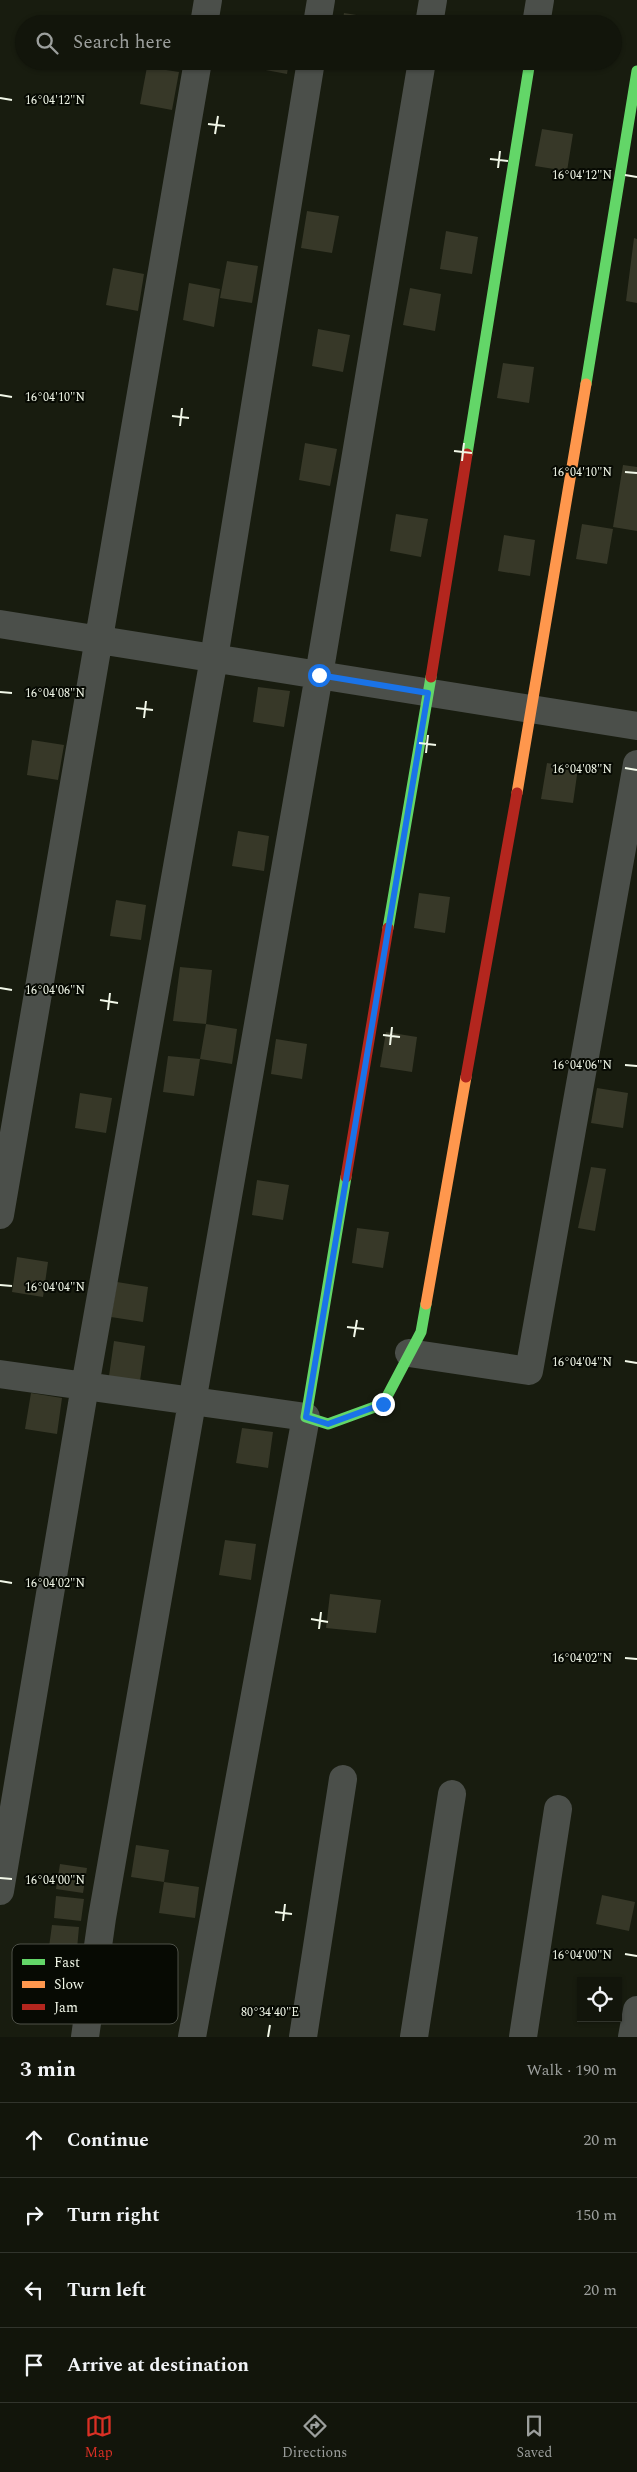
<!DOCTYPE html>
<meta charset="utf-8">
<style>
:root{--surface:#12150b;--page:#1b1e14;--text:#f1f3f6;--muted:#9c9f9d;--line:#31342c;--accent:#d93025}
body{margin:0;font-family:Spectral,serif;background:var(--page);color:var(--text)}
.controls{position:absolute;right:15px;bottom:15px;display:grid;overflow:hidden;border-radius:0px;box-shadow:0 1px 4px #0004}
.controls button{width:45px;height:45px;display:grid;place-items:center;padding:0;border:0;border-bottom:1px solid var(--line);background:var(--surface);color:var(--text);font:25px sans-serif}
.stop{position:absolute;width:15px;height:15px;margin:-11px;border:4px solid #1a73e8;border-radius:50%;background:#fff}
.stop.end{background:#1a73e8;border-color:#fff;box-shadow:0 1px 5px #0008}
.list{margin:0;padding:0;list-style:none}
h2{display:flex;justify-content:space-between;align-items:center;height:65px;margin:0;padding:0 20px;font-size:21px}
h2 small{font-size:16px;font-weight:400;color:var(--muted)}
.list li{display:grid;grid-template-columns:32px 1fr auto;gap:15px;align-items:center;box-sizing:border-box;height:75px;padding:0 20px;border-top:1px solid var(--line)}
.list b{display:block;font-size:19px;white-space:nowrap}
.list em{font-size:16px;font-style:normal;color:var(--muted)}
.icon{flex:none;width:28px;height:28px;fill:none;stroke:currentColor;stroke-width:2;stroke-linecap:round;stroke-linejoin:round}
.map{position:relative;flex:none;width:637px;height:2037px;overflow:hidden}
.search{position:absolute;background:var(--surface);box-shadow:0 1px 4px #0004;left:15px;right:15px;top:15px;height:55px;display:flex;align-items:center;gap:12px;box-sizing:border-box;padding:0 18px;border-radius:28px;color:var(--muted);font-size:19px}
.sheet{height:365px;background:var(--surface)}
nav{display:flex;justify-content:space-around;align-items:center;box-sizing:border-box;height:70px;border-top:1px solid var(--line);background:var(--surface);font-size:14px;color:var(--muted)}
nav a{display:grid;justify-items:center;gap:2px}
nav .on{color:var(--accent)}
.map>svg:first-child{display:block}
</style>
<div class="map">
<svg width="637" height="2037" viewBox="0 0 637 2037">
<rect width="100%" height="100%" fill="#181c0f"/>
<path fill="#373828" d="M344,13L375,18L374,24H342Z
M257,61H289L287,74L255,68Z
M147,67L179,72L172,110L140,104Z
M542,129L573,134L567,171L535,166Z
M307,211L339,216L332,253L301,248Z
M446,231L478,237L472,274L440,269Z
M634,238L637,239V303L626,301Z
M227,261L258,266L252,303L220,298Z
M113,268L144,274L138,311L106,305Z
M189,283L220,289L214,327L183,320Z
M410,288L441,294L435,331L403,325Z
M318,329L350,335L343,372L312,366Z
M503,363L534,367L529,403L497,398Z
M305,443L337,449L330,486L299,480Z
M623,465L637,467V531L613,527Z
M396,514L428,519L421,557L390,551Z
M582,524L613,529L607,564L576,559Z
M504,535L535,540L530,576L498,571Z
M258,687L290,691L284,727L253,722Z
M32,740L64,745L58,780L27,775Z
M547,763L578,768L573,803L541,799Z
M238,831L269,836L264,871L232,866Z
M419,893L450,897L445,933L414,928Z
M116,900L146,905L141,940L110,936Z
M180,967L212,970L206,1024L173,1021Z
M206,1024L237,1029L232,1064L200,1059Z
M386,1032L417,1037L412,1072L380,1067Z
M276,1039L307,1044L302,1079L271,1074Z
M168,1056L200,1059L194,1096L163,1092Z
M597,1088L628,1093L623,1128L591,1123Z
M80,1093L112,1098L106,1133L75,1128Z
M591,1167L606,1169L595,1231L578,1228Z
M257,1180L289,1185L283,1220L252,1215Z
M357,1228L389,1232L383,1268L352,1263Z
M17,1257L48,1262L43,1297L12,1292Z
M117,1282L148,1287L143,1322L111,1317Z
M114,1341L145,1346L140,1381L109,1376Z
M31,1393L62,1398L57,1434L25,1429Z
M242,1428L273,1432L268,1468L236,1463Z
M225,1540L256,1544L251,1580L219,1575Z
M330,1594L381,1600L376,1633L326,1628Z
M136,1845L169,1850L164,1882L131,1877Z
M60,1864L87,1868L83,1893L56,1889Z
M164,1882L199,1887L195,1918L159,1913Z
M602,1895L635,1902L629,1931L596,1924Z
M56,1896L84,1899L81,1921L54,1918Z
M52,1925L79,1927L77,1949L49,1947Z"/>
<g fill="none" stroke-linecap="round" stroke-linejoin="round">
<path stroke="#4b4f4a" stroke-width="28" d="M204,24L208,0
M317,24L321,0
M429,24L433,0
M536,24L540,0
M0,624L637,726
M0,1215L198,61
M409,1353L529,1371L637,764
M0,1374L306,1417L192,2037
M0,1891L85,1386L214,658L311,61
M85,2037L102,1918L319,675L422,61
M303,2037L343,1779
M414,2037L452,1794
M523,2037L558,1809
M632,2037L637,2010"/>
<path stroke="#63d668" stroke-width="11" d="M586,384L637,71
M467,454L530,61
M388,928L431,677
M346,1177L306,1417L328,1424L383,1404L421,1332L426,1304"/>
<path stroke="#ff974d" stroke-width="11" d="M517,793L586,384
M426,1304L466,1077"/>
<path stroke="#b3261e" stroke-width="11" d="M431,677L467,454
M466,1077L517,793
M346,1177L388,928"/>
</g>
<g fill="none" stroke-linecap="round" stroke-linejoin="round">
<path stroke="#1a73e8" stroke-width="6" d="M319,675L428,693L306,1417L328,1424L383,1404"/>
</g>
<path fill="none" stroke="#f2f8e9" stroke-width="2" d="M0,98L12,100M208,124L225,126M215,134L218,116M490,159L508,161M498,168L500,151M625,175L637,177M0,395L12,397M172,416L189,418M180,426L182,408M454,451L472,453M462,461L464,443M625,472L637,473M0,692L12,693M136,708L153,710M144,718L146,701M419,743L436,745M426,753L428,735M625,768L637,770M0,988L12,990M100,1000L118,1003M108,1010L110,993M383,1035L400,1037M390,1045L392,1027M625,1065L637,1066M0,1285L12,1286M347,1327L364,1329M354,1337L357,1320M625,1361L637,1363M0,1581L12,1583M311,1619L328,1622M319,1629L321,1612M625,1658L637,1659M0,1878L12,1879M275,1912L292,1914M283,1921L285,1904M625,1954L637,1956M268,2037L270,2025"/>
<rect x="12" y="1944" width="166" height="80" rx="8" fill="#070a03" stroke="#4e5148" stroke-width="1"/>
<rect x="22" y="1959" width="23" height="6" fill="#63d668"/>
<rect x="22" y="1981" width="23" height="7" fill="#ff974d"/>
<rect x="22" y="2004" width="23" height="6" fill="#b3261e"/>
<g font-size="14" fill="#f2f8e9">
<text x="54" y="1967">Fast</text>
<text x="54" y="1989">Slow</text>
<text x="54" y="2012">Jam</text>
</g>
<g font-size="12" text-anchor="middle" fill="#f2f8e9" stroke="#070a03" stroke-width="4" stroke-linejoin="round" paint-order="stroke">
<text x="55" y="104">16°04'12"N</text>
<text x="582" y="179">16°04'12"N</text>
<text x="55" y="401">16°04'10"N</text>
<text x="582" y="476">16°04'10"N</text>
<text x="55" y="697">16°04'08"N</text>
<text x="582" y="773">16°04'08"N</text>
<text x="55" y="994">16°04'06"N</text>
<text x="582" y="1069">16°04'06"N</text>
<text x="55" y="1291">16°04'04"N</text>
<text x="582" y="1366">16°04'04"N</text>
<text x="55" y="1587">16°04'02"N</text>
<text x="582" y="1662">16°04'02"N</text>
<text x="55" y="1884">16°04'00"N</text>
<text x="582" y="1959">16°04'00"N</text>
<text x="270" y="2016">80°34'40"E</text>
</g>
</svg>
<div class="controls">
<button><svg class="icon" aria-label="locate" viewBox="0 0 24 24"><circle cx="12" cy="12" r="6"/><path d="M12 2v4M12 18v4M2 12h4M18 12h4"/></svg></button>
</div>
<div class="stop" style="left:319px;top:675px"></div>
<div class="stop end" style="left:383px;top:1404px"></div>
<div class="search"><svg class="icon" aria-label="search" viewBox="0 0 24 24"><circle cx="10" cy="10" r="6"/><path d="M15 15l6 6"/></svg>Search here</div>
</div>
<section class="sheet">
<h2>3 min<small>Walk · 190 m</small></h2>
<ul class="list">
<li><svg class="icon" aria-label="ahead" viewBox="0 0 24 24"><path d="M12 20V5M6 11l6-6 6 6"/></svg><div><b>Continue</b></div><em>20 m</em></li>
<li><svg class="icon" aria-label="right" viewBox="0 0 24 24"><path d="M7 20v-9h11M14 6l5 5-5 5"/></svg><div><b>Turn right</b></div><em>150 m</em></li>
<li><svg class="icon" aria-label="left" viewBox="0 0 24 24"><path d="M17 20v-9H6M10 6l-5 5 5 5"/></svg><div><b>Turn left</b></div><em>20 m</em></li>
<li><svg class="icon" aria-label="arrive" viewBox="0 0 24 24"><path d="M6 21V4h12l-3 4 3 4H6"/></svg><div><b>Arrive at destination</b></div></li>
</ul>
</section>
<nav>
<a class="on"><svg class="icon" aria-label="map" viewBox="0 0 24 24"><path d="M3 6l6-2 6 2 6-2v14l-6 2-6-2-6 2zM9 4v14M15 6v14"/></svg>Map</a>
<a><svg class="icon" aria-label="directions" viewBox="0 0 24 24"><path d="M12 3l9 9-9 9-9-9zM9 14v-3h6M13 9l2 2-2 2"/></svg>Directions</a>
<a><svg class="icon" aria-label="saved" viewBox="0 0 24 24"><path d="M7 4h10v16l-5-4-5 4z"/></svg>Saved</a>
</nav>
